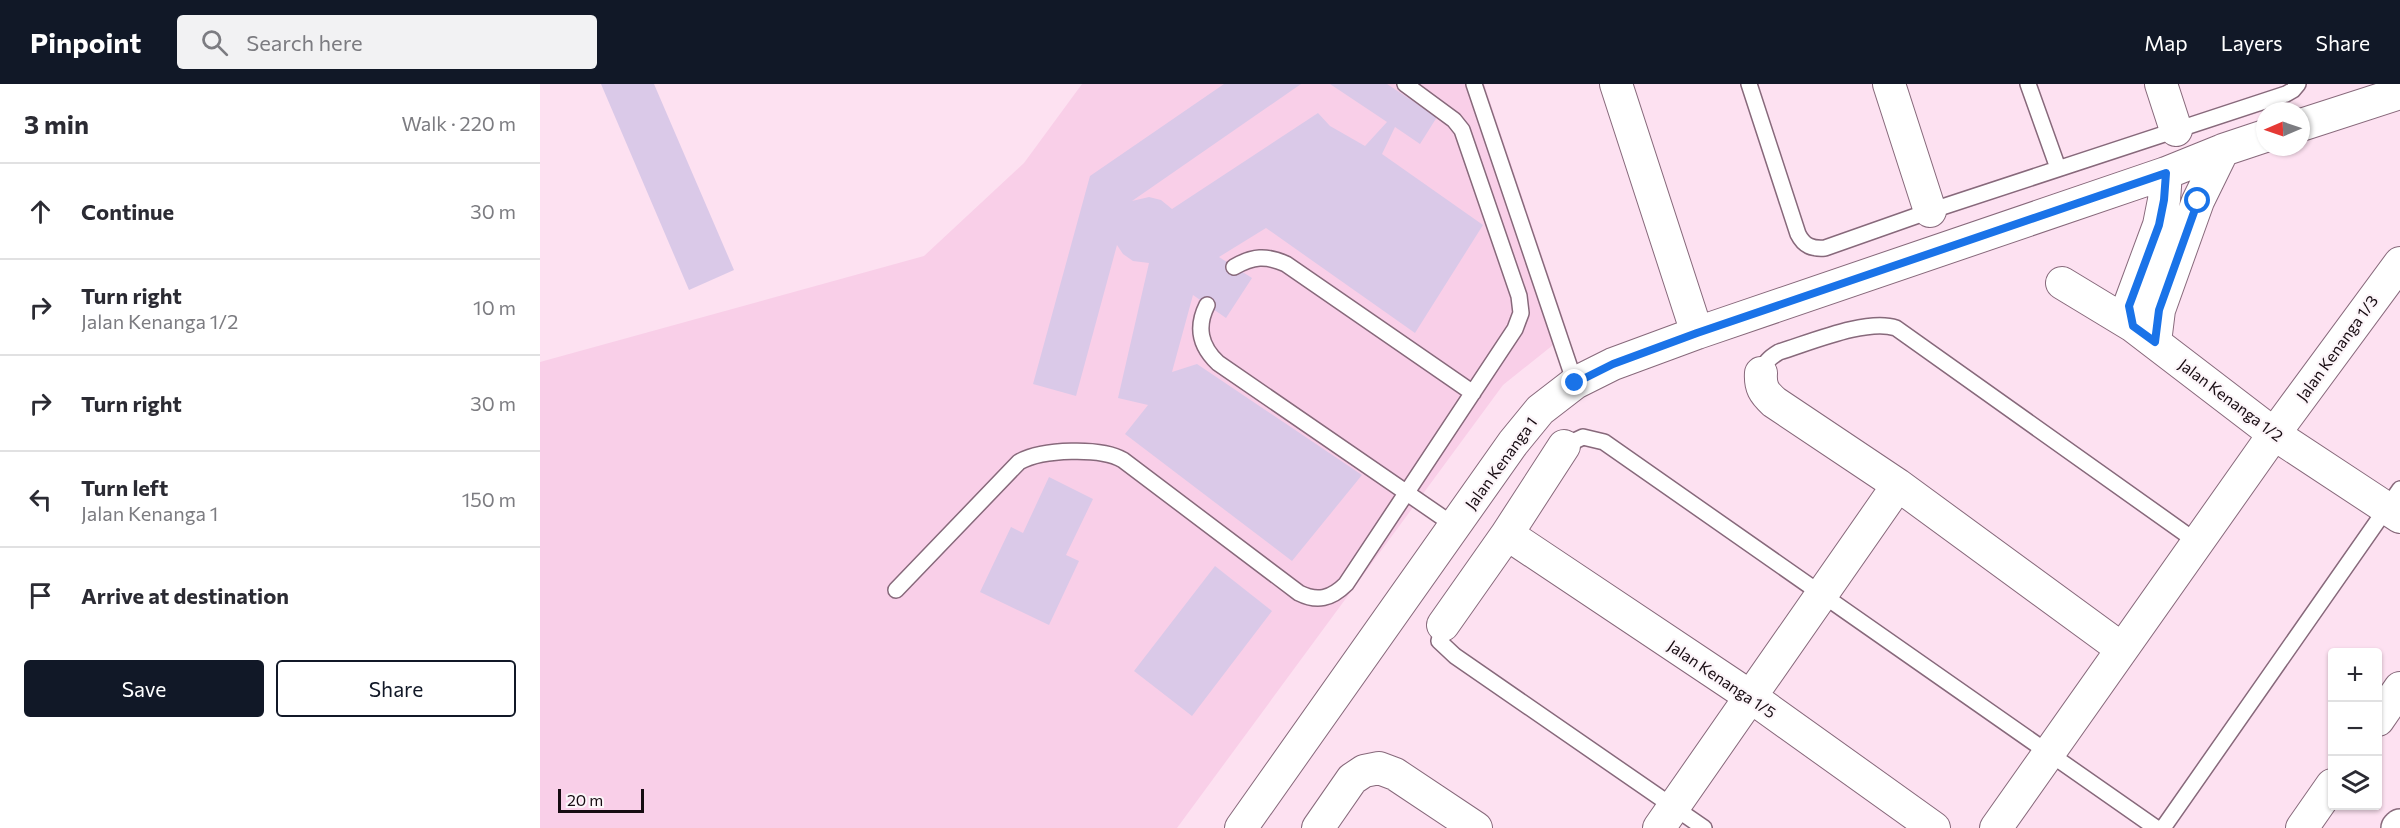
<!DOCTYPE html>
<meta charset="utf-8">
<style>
:root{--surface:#fff;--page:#f2f2f3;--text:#2b2b33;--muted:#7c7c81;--line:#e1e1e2;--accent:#111827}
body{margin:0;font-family:Commissioner,sans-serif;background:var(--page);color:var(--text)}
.controls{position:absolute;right:18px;bottom:18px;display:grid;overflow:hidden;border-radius:6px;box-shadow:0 2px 4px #0004}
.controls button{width:54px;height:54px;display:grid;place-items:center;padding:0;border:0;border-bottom:2px solid var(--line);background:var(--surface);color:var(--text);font:30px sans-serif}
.compass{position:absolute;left:1716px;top:18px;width:54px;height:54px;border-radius:50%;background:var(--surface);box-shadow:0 2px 4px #0004;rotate:268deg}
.scale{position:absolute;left:18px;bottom:15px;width:86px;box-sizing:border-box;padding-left:6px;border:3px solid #160b11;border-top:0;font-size:16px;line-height:21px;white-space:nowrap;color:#160b11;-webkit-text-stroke:4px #fcf5f9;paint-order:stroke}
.stop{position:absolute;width:18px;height:18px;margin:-14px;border:4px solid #1a73e8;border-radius:50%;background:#fff}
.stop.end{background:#1a73e8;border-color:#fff;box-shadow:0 2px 6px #0008}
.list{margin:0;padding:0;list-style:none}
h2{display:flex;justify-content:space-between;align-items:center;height:78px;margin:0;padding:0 24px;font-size:26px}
h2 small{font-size:20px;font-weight:400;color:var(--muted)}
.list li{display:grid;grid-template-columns:39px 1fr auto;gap:18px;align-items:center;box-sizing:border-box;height:96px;padding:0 24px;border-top:2px solid var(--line)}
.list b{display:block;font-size:22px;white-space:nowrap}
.list p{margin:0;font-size:20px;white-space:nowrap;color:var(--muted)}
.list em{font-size:20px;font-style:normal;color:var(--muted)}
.actions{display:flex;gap:12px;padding:18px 24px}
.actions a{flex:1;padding:14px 0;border:2px solid var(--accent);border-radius:6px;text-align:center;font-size:21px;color:var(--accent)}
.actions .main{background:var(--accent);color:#fff}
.icon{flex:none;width:33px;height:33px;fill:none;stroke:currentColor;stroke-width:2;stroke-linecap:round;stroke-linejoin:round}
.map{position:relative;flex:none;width:1860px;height:744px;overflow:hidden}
header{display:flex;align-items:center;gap:36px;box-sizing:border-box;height:84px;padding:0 30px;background:var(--accent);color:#fff}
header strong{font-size:28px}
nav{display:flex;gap:33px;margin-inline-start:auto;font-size:21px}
.search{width:420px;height:54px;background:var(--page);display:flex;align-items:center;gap:15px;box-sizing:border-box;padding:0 21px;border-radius:6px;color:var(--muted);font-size:22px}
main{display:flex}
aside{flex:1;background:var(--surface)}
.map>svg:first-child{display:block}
</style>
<header>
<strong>Pinpoint</strong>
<div class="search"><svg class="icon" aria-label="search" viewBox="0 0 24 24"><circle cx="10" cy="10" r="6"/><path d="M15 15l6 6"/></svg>Search here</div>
<nav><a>Map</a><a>Layers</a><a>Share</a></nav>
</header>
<main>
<aside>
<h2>3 min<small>Walk · 220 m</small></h2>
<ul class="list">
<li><svg class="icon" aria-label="ahead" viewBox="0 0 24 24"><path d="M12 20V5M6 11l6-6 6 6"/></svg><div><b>Continue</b></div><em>30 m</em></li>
<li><svg class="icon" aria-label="right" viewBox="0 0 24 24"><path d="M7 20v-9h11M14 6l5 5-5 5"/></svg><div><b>Turn right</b><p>Jalan Kenanga 1/2</p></div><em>10 m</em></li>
<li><svg class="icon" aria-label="right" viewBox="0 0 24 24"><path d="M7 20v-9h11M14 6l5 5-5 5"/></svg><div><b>Turn right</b></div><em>30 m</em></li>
<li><svg class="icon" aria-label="left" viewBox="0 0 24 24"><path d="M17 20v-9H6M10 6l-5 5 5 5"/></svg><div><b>Turn left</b><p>Jalan Kenanga 1</p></div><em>150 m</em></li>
<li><svg class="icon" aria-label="arrive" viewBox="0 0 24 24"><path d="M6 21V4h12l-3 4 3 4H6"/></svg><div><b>Arrive at destination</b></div></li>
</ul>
<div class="actions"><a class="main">Save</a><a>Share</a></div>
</aside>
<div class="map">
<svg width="1860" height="744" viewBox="0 0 1860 744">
<rect width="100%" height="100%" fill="#fde1f1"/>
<path fill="#f9cfe8" d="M542,0H944L1028,249L963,301L637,744H0V278L384,172L484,79Z"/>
<path fill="#dac9e8" d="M61,0H114L194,186L149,206Z
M684,0H761L592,117L609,113L621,116L632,125L778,29L790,42L825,62L847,38L790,0H847L897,33L880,60L855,43L842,70L943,141L875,249L726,144L679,173L712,194L686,234L653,211L632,288L657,280L822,391L752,477L585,350L608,321L578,314L609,179L593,177L583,170L577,161L536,312L493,300L550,92Z
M509,393L553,415L526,471L539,477L509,541L440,508L471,443L483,449Z
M675,482L732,527L652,632L594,587Z"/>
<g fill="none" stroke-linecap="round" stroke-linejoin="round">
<defs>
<path id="lane" d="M934,0L1035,299
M1209,0L1258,150C1264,162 1272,165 1285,164L1390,127L1746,10L1753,6L1758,0
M1488,0L1518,84
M694,183C713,172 726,171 746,180L933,309
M667,221C656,243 660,262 678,279L915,442
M1221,289C1224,279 1229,274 1239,268C1269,259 1327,234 1356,244L1657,458
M1024,362L1043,353L1064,358L1616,744
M356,506L479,378C502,365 561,363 583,376L759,509C777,518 791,515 806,500L975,245L981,229L979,212L922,46L914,36L865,0
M903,541L899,557L915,572L1164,744
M1623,744L1860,405"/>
<path id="street" d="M1076,0L1157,249
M1349,0L1390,127
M1621,0L1636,46
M1761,41L1860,9
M1522,199L1593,242L1734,350L1860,433
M1593,242L1589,222L1619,141L1624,116L1626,89
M1615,258L1619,226L1658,117L1683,66
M1221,289C1220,303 1224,309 1234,318L1358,401L1582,565
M967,450L1211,613L1394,744
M903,541L967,450L1024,362
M1838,636L1860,604
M701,744L973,359L1000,326L1035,299L1073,280L1157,249L1626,89L1683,66L1725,52
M778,744L812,695L824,687L839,684L855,690L936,744
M1119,744L1358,401
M1456,744L1734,350L1860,179
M1762,744L1792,701"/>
<path id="secondary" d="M1858,744L1860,742"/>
</defs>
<use href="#lane" stroke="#87697b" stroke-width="18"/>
<use href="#street" stroke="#87697b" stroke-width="34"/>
<use href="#secondary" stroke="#87697b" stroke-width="36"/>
<use href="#lane" stroke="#fff" stroke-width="15"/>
<use href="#street" stroke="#fff" stroke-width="32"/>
<use href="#secondary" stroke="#fff" stroke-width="33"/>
</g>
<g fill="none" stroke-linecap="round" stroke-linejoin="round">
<path stroke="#1a73e8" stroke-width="8" d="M1035,299L1073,280L1157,249L1626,89L1624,116L1619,141L1589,222L1593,242L1615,258L1619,226L1658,117"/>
</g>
<g text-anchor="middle" stroke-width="4.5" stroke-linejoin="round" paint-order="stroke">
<g font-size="16" fill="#160b11" stroke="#fcf5f9">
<text transform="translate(1797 264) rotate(-54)" y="6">Jalan Kenanga 1/3</text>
<text transform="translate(1691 316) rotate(37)" y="6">Jalan Kenanga 1/2</text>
<text transform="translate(961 379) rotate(-54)" y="6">Jalan Kenanga 1</text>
<text transform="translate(1182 595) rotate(34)" y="6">Jalan Kenanga 1/5</text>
</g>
</g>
</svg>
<div class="controls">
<button>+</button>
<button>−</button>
<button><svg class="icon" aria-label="layers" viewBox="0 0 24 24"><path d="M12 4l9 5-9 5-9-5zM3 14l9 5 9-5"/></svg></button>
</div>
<svg class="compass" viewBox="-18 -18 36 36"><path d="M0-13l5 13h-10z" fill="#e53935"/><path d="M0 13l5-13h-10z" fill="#7c7c81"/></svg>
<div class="scale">20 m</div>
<div class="stop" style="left:1658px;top:117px"></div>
<div class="stop end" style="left:1035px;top:299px"></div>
</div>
</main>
